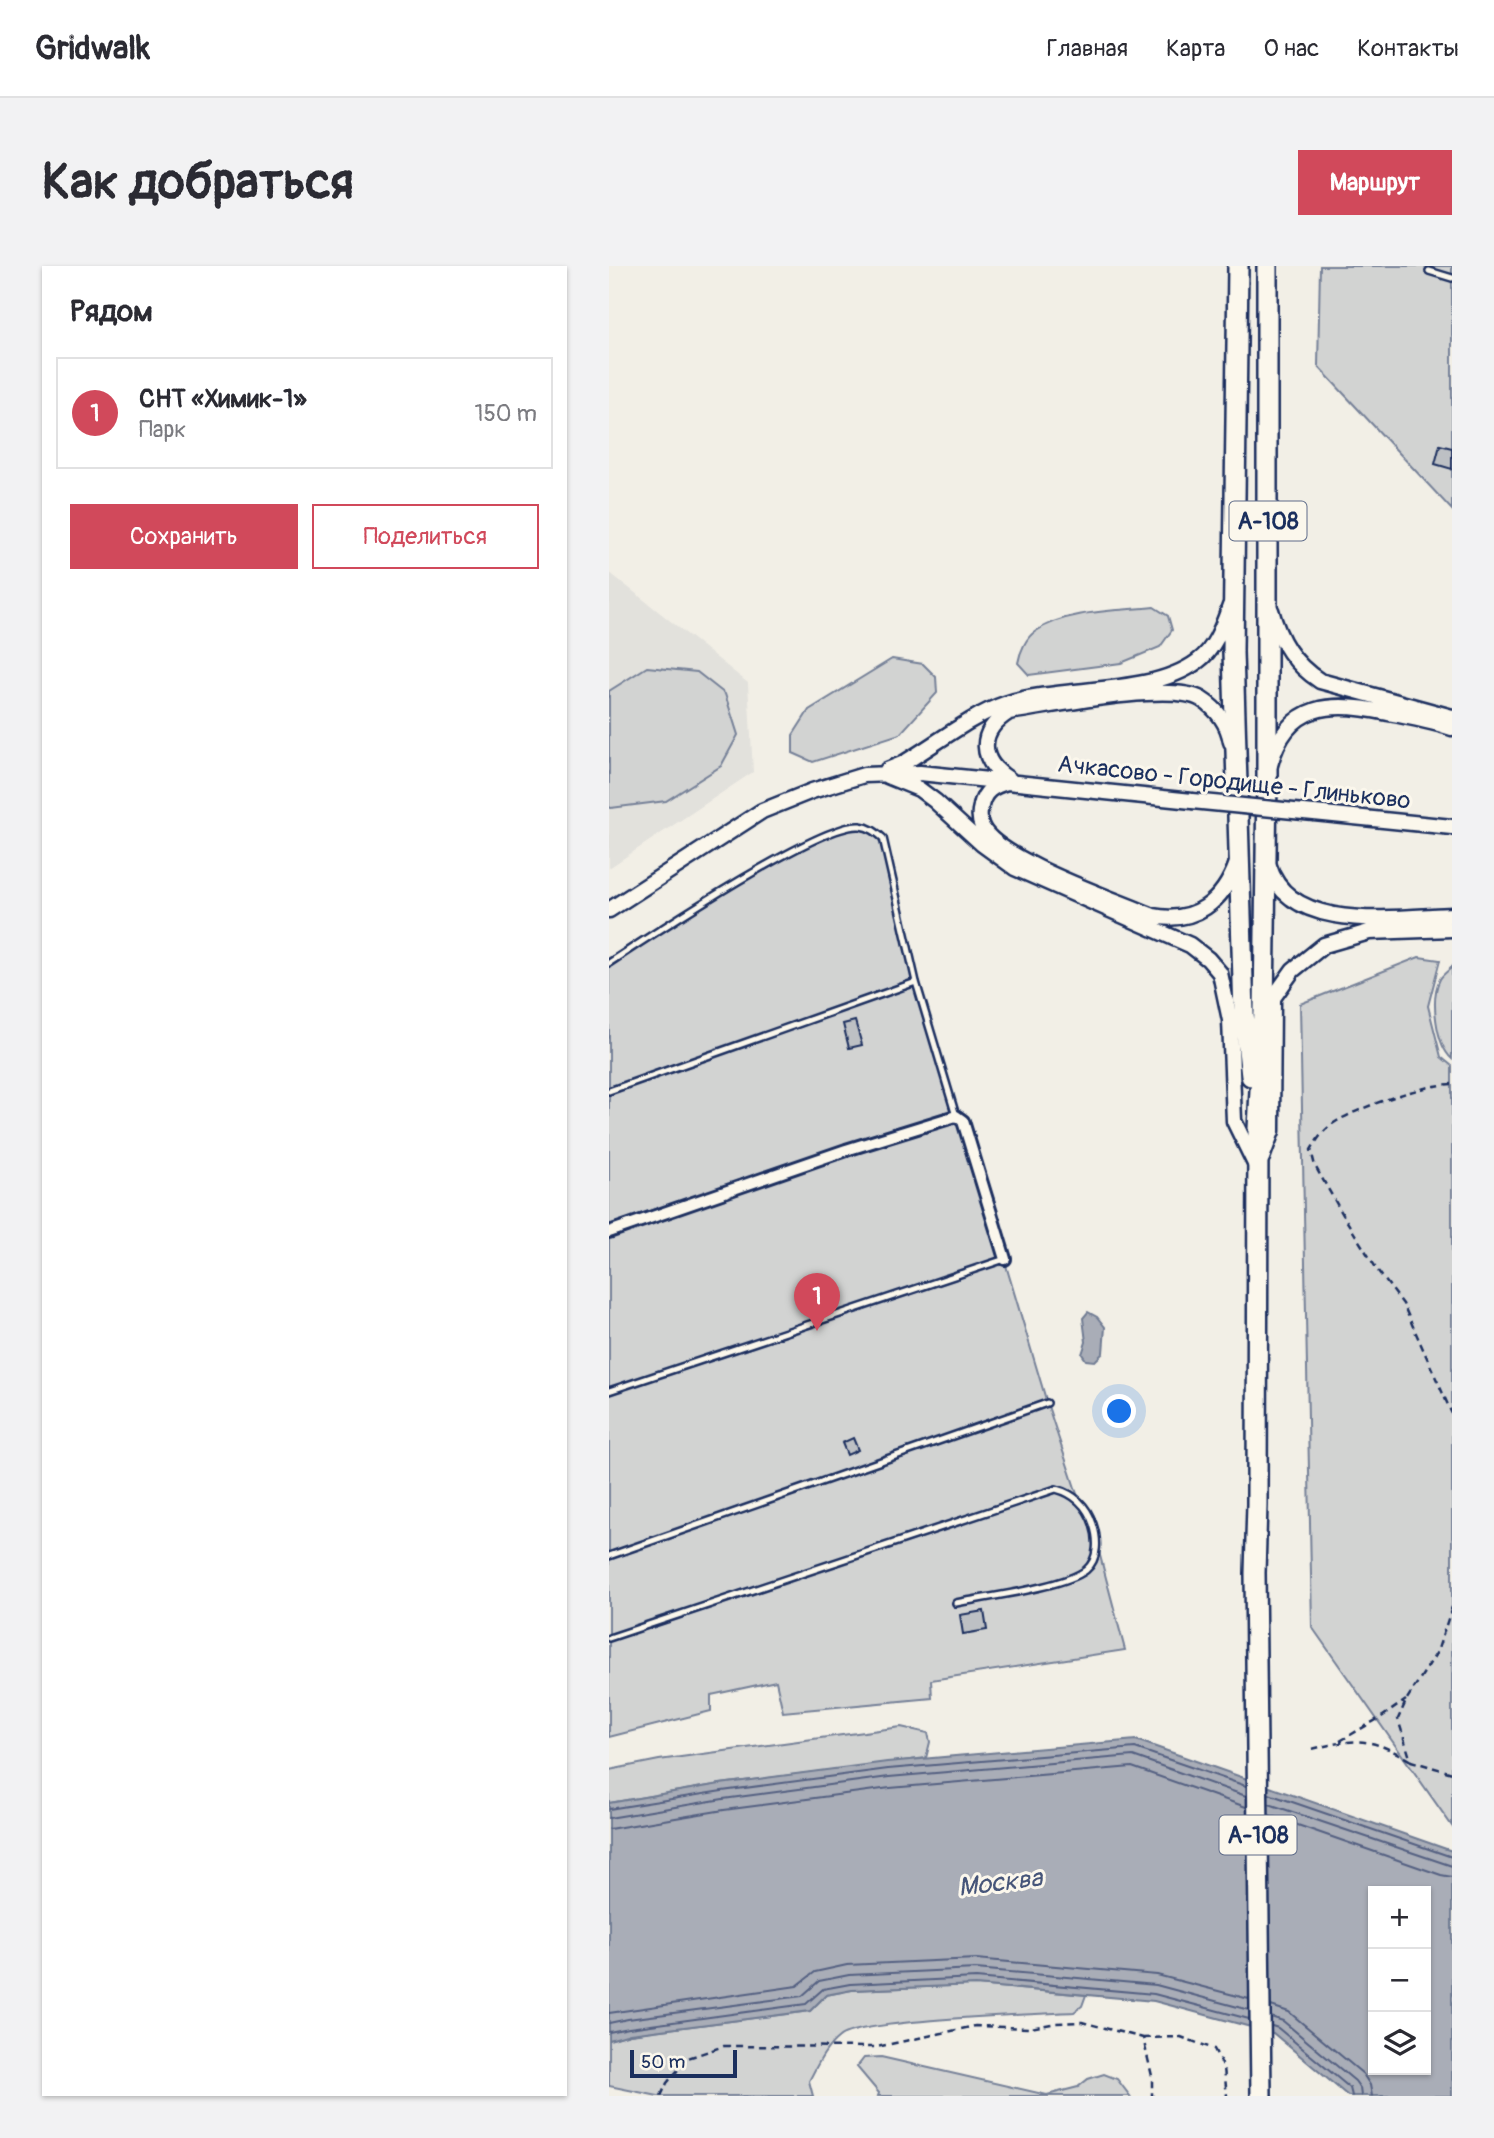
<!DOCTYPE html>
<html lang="ru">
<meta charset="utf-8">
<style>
:root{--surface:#fff;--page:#f2f2f3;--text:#2b2b33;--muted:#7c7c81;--line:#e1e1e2;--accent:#d1495b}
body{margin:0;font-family:Pangolin,sans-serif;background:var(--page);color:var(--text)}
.controls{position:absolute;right:21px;bottom:21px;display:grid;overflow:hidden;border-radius:0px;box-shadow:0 2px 5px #0004}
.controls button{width:63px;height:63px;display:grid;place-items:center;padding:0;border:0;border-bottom:2px solid var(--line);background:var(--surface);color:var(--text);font:35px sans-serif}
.scale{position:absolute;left:21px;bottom:18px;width:107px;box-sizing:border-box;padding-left:7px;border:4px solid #1b2f5e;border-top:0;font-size:19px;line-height:24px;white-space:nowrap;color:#1b2f5e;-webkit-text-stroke:5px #fbf7ec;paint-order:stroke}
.you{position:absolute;left:511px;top:1146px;width:24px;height:24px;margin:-18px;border:5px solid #fff;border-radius:50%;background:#1a73e8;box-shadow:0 0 0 10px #1a73e833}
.badge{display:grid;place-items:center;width:46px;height:46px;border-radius:50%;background:var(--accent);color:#fff;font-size:23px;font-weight:700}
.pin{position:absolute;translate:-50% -58px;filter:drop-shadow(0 2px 4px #0008)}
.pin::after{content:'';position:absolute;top:37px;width:24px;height:21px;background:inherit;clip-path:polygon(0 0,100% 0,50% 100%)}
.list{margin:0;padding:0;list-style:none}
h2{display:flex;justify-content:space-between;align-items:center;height:91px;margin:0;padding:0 28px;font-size:30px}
h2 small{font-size:23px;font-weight:400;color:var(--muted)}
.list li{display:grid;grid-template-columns:46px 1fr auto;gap:21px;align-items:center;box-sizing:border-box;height:112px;margin:0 14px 14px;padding:0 14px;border:2px solid var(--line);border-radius:0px}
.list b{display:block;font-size:26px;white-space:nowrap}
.list p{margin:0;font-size:23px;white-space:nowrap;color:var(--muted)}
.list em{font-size:23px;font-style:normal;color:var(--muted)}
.actions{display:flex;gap:14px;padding:21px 28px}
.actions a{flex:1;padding:16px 0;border:2px solid var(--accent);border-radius:0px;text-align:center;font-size:24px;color:var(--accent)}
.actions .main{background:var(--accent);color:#fff}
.icon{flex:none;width:38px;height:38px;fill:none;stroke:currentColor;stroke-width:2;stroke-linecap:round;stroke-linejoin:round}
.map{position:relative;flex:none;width:843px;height:1830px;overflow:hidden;border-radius:0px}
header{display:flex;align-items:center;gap:42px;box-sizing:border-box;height:98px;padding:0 35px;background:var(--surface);border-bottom:2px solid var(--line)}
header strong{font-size:33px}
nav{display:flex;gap:38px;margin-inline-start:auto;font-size:24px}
.intro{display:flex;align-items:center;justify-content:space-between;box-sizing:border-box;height:168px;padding:0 42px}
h1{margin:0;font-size:49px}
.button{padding:18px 32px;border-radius:0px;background:var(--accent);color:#fff;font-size:24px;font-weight:700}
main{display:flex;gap:42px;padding:0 42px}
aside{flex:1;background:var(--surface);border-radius:0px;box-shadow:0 2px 5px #0004}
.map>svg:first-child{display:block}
</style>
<header>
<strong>Gridwalk</strong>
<nav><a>Главная</a><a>Карта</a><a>О нас</a><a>Контакты</a></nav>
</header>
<div class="intro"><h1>Как добраться</h1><a class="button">Маршрут</a></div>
<main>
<aside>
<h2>Рядом<small></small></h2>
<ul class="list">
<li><span class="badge">1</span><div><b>СНТ «Химик-1»</b><p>Парк</p></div><em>150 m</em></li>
</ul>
<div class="actions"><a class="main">Сохранить</a><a>Поделиться</a></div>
</aside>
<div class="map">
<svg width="843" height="1830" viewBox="0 0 843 1830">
<rect width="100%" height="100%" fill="#f2efe6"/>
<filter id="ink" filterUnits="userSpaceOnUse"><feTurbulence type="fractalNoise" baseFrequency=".0143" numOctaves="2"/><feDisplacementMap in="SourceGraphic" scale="14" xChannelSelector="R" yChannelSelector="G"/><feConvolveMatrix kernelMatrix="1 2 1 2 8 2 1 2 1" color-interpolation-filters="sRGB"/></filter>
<g filter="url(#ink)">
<path fill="#e2e1dc" d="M0,306L139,417L144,506L0,602Z"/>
<path fill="#d2d3d2" stroke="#768198" stroke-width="2" d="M711,0H843V244L709,100Z
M545,341L559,350L563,364L551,381L512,397L420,409L409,397C411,386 417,371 427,365C457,344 509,345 545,341Z
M283,393L314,398L327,411L328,427L291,468L204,496L184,487V469L200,444Z
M38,401L88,406L116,428L129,469L112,500L57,535L2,542L0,541V425Z
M250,559L274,572L307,716L346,850L354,855L438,1137L470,1234L480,1248L516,1384L322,1414L323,1432L174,1446L167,1415L102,1429V1445L0,1471V697L188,581Z
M810,691L831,694L819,740L832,791L843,800V1560L703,1361L691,738Z
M843,701V793C827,779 821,732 831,713C833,709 840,704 843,701Z
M292,1461L319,1467L321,1476L317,1492L111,1518L0,1537V1504L50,1494Z
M367,1719L477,1729L473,1740L465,1746C428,1748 249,1754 230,1771C216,1782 208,1800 200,1815L204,1830H49L0,1820V1774L20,1768L201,1745L217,1729L243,1724Z
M272,1791L438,1829L469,1821L479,1813L495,1808L508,1813L521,1830H269L270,1827L248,1801L255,1792Z"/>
<path fill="#a9adb7" stroke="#707b93" stroke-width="2" fill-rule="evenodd" d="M479,1046L488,1051L496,1061L494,1087L486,1095L477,1094L473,1088L477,1076L474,1052Z
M527,1474L843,1585V1830H739L664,1767L545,1735L367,1719L243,1724L217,1729L201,1745L21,1768L0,1774V1537L111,1518L278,1496ZM764,1625H817V1804H764Z"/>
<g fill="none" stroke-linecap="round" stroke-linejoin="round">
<path stroke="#546182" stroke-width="2" d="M660,1528L843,1591
M660,1538L843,1600
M0,1543L113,1525L279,1503L526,1482L637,1520
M660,1549L832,1609L843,1611
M0,1552L114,1533L280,1511L524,1490L637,1530
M0,1563L115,1544L281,1522L523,1501L637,1541
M662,1740L680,1746L754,1808L761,1819L763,1830
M0,1747L188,1720L206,1706L238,1699L367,1693L548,1709L640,1733
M662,1751L674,1755L746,1815L751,1822L752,1830
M0,1757L19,1753L193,1730L210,1715L240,1709L367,1703L547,1719L640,1744
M663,1760L669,1762L741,1822L743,1830
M0,1766L20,1762L197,1738L214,1723L241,1718L367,1712L545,1728L640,1753"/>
</g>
<path fill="#bdc0c4" stroke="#1b2f5e" stroke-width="2" d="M831,179L843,182V203L826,198Z
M246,755L253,779L240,782L234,758Z
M244,1172L249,1184L238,1189L233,1177Z
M375,1345L378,1364L354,1368L351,1349Z"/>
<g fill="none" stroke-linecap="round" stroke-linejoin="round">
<defs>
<path id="service" d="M820,5L843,12
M0,697C41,670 212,556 251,560C261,561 267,566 274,572L307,716L347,850
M0,825L307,716
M0,1125L396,993
M0,1290L438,1137
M0,1372L447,1223C466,1228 478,1240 484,1258C489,1273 490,1293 477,1304C456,1321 377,1331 347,1337"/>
<path id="minor" d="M0,966L237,884L347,850L354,855L396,993"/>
<path id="tertiary" d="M662,344C670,374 684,398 711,415L843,451
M661,499C678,435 724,435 779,447C801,451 822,455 843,462
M278,504L293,498C324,480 363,449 396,438C453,419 541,431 589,395C606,383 614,359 621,340
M278,510L310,523L326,535L373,578L406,602L581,679L599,693L611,707L621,754L625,855L648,902
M401,514C370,495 368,466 400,446C440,440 561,415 592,433C608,443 619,458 622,476
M398,516C384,520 375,525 372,540C370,547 370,554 373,561C389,594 508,634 544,650C586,658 614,636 628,597
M705,547L843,561
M660,600C680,668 788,651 843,649
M0,644L153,545L203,525L255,509L311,507L583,535
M653,892L663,865L664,732L684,704L715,679L760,666L843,663"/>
<path id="trunk" d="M629,0L624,386L635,748L642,810
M652,1830L646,1307L648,1238L649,863L655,746L658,510V0"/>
</defs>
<use href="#service" stroke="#1b2f5e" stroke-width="10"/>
<use href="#minor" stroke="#1b2f5e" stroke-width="16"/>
<use href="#tertiary" stroke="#1b2f5e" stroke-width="19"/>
<use href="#trunk" stroke="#1b2f5e" stroke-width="24"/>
<path stroke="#1b2f5e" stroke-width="2.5" stroke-dasharray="7 5" stroke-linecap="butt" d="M843,818C813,819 754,840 728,855C716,862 709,872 702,884L706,900L737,954L769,1005L794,1038L843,1148
M843,1341L828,1386L798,1433L789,1453L802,1495L843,1507
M731,1475L774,1450L797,1434
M703,1483C748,1472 762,1471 802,1495
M534,1772L572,1771L605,1783L615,1802L618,1830
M52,1830L58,1817L79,1792L115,1780L268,1781L366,1760L422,1762L447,1757L473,1756L534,1772L543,1810V1830"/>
<use href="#service" stroke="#fbf7ec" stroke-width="5"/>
<use href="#minor" stroke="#fbf7ec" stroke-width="10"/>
<use href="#tertiary" stroke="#fbf7ec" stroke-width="14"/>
<use href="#trunk" stroke="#fbf7ec" stroke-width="19"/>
<defs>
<path id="tertiary-bridge" d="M583,535L705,547"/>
</defs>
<use href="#tertiary-bridge" stroke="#1b2f5e" stroke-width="19" stroke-linecap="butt"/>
<use href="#tertiary-bridge" stroke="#fbf7ec" stroke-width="14"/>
</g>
</g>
<g text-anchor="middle" stroke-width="6" stroke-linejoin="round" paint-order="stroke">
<g fill="#fbf7ec" stroke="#5e6b89" stroke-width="2">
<rect x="620.5" y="235.5" width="77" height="39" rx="5"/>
<rect x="610.5" y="1549.5" width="77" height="39" rx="5"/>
</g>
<g font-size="23" font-weight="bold" fill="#1b2f5e">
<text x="659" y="263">А-108</text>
<text x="649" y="1577">А-108</text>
</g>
<g font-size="24" fill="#1b2f5e" stroke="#fbf7ec">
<text transform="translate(625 516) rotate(6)" y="8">Ачкасово - Городище - Глиньково</text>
</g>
<g font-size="26" font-style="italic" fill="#465579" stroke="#fbf7ec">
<text transform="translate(391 1616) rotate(-7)" y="9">Москва</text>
</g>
</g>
</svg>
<div class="controls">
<button>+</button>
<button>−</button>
<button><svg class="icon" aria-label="layers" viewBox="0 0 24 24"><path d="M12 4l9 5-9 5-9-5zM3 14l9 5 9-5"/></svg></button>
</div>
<div class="scale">50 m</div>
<div class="you"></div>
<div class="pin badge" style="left:208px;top:1065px">1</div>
</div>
</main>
